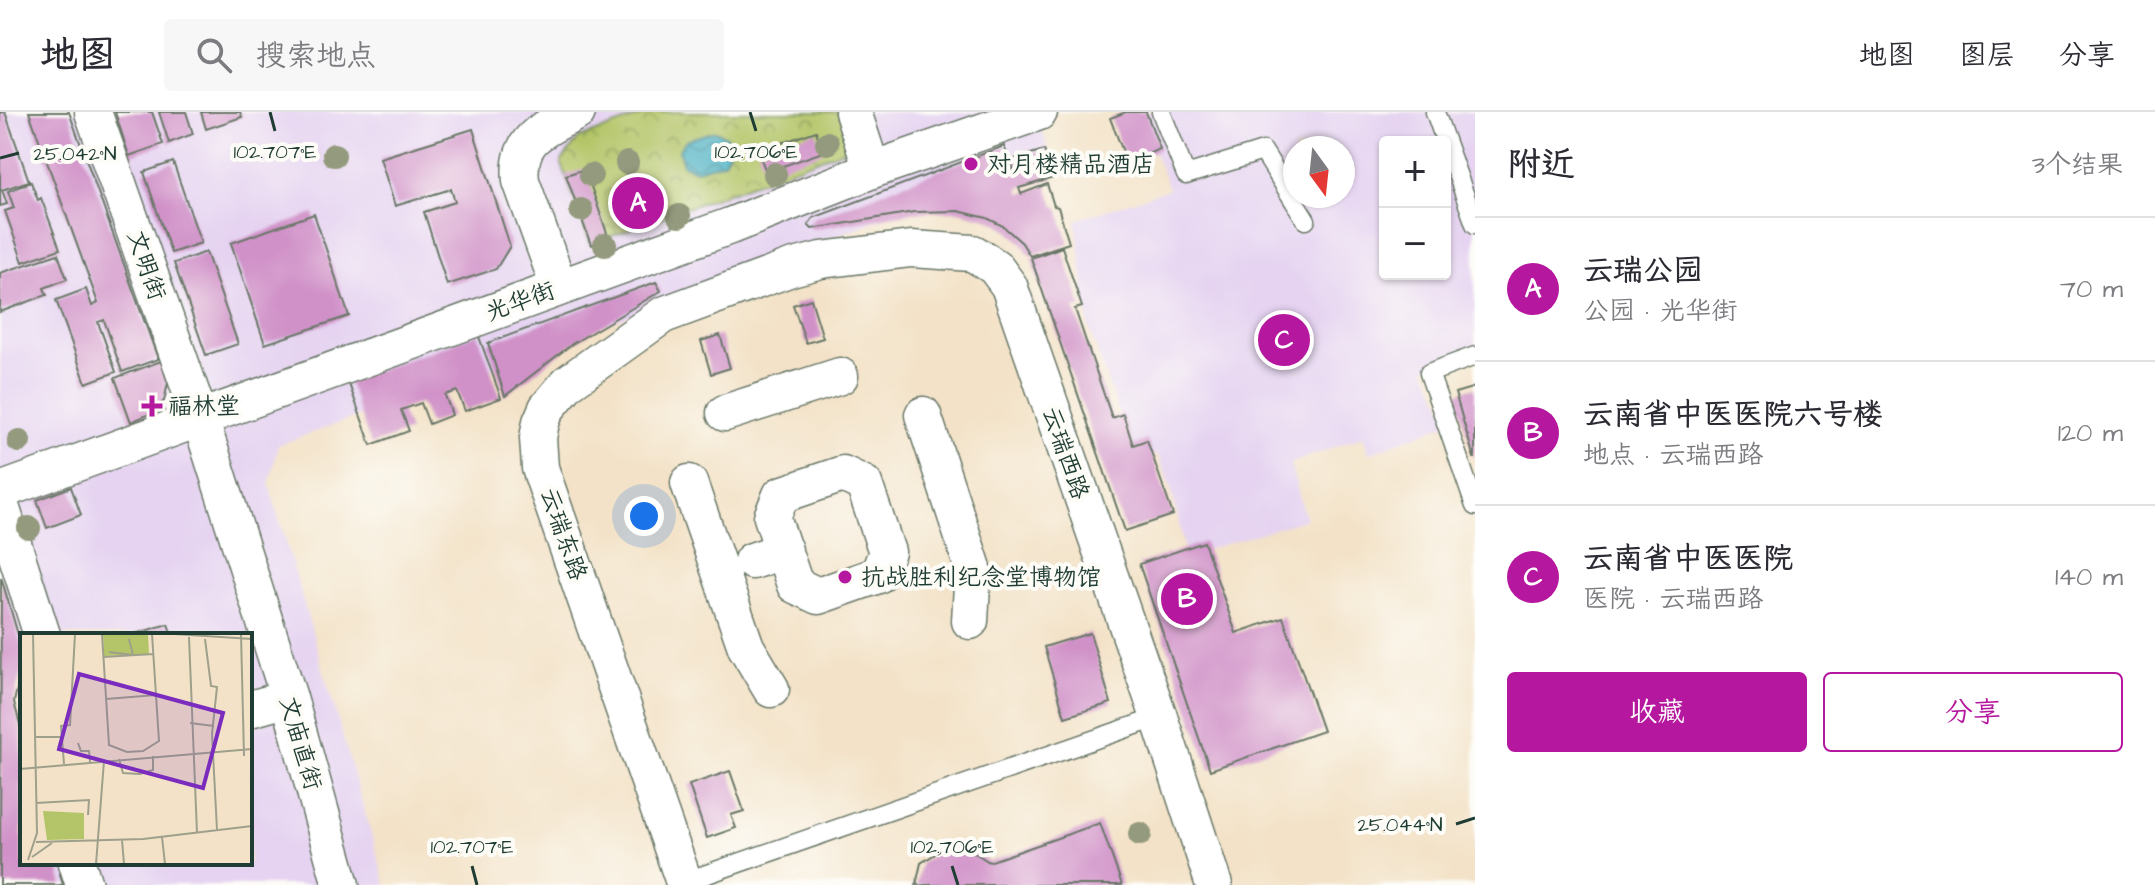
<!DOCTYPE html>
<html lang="zh">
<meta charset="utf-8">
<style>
:root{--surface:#fff;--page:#f7f7f7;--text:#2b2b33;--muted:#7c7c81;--line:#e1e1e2;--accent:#b5179e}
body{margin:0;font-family:"Architects Daughter","LXGW WenKai TC",sans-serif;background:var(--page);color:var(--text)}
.controls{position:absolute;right:24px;top:24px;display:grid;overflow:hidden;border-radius:8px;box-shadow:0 2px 6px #0004}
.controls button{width:72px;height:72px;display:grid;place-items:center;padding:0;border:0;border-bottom:2px solid var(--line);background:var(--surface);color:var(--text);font:40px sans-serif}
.compass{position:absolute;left:1283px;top:24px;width:72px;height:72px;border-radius:50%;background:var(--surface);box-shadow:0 2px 6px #0004;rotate:165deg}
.you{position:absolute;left:644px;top:404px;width:28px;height:28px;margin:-20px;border:6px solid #fff;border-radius:50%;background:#1a73e8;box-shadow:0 0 0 12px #1a73e833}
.badge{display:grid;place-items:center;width:52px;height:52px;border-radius:50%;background:var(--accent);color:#fff;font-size:26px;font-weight:700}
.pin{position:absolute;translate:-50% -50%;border:4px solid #fff;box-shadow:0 2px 8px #0006}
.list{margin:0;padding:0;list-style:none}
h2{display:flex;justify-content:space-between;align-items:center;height:104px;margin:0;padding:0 32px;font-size:34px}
h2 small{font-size:26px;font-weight:400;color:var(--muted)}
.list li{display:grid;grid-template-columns:52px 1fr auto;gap:24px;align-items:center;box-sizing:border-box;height:144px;padding:0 32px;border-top:2px solid var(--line)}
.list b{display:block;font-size:30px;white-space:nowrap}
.list p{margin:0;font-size:26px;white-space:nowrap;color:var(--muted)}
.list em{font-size:26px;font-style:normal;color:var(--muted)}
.actions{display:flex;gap:16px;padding:24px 32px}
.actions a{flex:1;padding:18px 0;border:2px solid var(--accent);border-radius:8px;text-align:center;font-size:28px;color:var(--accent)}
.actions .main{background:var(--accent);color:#fff}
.icon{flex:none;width:44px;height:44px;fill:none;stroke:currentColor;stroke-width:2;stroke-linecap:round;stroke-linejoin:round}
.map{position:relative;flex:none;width:1475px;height:773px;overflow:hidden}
header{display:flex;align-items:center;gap:48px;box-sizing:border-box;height:112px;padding:0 40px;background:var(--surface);border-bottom:2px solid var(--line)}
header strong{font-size:38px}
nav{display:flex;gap:44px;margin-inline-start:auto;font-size:28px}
.search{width:560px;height:72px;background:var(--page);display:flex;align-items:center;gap:20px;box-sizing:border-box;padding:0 28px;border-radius:8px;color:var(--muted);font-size:30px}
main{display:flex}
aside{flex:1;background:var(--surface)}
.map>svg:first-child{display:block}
</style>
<header>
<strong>地图</strong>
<div class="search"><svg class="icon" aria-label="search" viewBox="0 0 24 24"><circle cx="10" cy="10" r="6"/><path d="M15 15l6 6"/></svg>搜索地点</div>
<nav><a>地图</a><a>图层</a><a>分享</a></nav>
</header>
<main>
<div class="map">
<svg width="1475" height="773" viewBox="0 0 1475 773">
<defs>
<pattern id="park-crowns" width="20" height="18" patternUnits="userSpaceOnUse" patternTransform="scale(2)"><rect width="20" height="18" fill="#b3c568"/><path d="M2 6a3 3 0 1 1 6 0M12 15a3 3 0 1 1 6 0" fill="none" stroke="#91a156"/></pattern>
<pattern id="water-waves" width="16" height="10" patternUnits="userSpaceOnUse" patternTransform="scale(2)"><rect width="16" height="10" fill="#45afc3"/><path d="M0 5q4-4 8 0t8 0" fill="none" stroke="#39909f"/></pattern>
</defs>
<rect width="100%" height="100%" fill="#fdfcf7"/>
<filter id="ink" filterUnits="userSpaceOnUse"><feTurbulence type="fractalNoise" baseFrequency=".0125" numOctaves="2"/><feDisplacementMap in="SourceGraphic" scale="16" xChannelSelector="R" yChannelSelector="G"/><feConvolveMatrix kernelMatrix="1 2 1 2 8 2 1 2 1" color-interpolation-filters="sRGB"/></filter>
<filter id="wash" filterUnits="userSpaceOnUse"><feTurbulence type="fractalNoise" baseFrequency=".006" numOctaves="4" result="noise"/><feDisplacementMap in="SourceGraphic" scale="32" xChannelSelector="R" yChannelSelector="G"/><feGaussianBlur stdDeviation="1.8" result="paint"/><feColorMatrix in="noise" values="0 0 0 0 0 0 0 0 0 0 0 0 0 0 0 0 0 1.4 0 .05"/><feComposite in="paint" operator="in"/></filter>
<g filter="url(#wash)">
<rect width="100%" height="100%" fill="#f3e2c7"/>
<path fill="#e5d3f1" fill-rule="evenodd" d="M0,0H1037L1049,42L477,262L278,333L269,372L386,773H63L57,751H250V523H22V536L0,462Z
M1152,0H1475V241L1425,256L1451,310L1369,341L1363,324L1290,352L1306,407L1186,444L1171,375L1158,343L1133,344L1089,215L1076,108L1169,77L1139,4ZM1385,30H1445V162H1385ZM1295,36H1343V84H1295Z"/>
<path fill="url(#park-crowns)" stroke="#69814e" stroke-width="2" d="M653,0H850L860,32L590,132L561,50L579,26Z"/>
<path fill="url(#water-waves)" stroke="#32767c" stroke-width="2" d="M715,19L726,24L730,37L724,50L696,58L683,53L679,38L686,28Z"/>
<g id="blocks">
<path fill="#d091c8" d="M0,0H5L29,69L2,78L7,92L0,94Z
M29,0H69L158,247L122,260L104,208L98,210L116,260L86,271L56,188L86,177L92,194L98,191Z
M115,0H152L163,32L129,44Z
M159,0H186L193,22L169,31Z
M201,0H240L242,5L206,17Z
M1126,0H1146L1160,37L1127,50L1110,6Z
M473,17L510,134L496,157L447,173L424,100L455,90L451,77L395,94L380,46Z
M816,19L823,40L766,60L758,39Z
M1004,34L1016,66L1011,48L1044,38L1053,66L1019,76L1021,82L1047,72L1054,94L1058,95L1069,131L1030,144L1022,131L1003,114L987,106L958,99L914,100L812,117L808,113L813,106Z
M173,50L201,131L171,141L144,60Z
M585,57L609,127L591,133L566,63Z
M31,70L38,88L41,86L60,137L23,150L5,99L14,96L8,79Z
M314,102L349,204L265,232L231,131Z
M1062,135L1082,195L1075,197L1112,306L1123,302L1133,333L1147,328L1173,403L1125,419L1031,146Z
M206,140L238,232L206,243L174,151Z
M58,142L67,167L44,176L47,183L0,200V161Z
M656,170L661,179L572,232L505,284L488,231Z
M811,187L823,226L806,231L793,193Z
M478,222L501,286L465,299L457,279L445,283L452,303L429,312L421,291L401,298L409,319L371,333L348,269Z
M720,223L730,256L711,262L701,229Z
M161,249L168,271L164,289L152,301L131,310L115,266Z
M1475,275V346H1474L1455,281Z
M71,375L81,403L47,416L37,388Z
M1204,430L1236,521L1283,505L1323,619L1210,658L1139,452Z
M1,465L22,536V555L14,590L22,620V751H57L63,773H0Z
M168,512L172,523H135V522Z
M1090,521L1111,591L1065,605L1044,535Z
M730,659L744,699L731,703L736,716L707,726L689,673Z
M1100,711L1122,773H916L921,751L945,736L969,737L989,750Z"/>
</g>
</g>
<g filter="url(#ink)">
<use href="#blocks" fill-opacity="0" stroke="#697767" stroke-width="2"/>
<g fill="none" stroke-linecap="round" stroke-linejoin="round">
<defs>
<path id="lane" d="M1161,0L1186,63L1263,39L1306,108
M1435,0L1475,112
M1475,244L1429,261L1475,394
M684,770L1159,605"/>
<path id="street" d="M93,0L200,306L289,586L341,773
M853,0L872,58
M559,175L521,69C516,26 544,17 577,0
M725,301L840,264
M923,303L973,456L970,509
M843,362L864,372L887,440L878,463L818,484L795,473L772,405L781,383Z
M689,371L746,535L771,577
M0,379L730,114L872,58L1039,0
M0,391L42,523
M752,449L784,438
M250,597L289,586
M77,751L84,773
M685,773L540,356L538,326L541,310L547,296L568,271L663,203L791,156L821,148L911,137L973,141L995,155L1009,174L1159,605L1214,773"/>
</defs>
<use href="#lane" stroke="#697767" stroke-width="21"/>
<use href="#street" stroke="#697767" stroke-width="39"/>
<use href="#lane" stroke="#fff" stroke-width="18"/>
<use href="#street" stroke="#fff" stroke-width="36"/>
</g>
<g fill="#939a7d">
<circle cx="827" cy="31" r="12"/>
<circle cx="334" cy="43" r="12"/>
<circle cx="627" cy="51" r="12"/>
<circle cx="775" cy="62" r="12"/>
<circle cx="591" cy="63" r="12"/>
<circle cx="581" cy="98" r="12"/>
<circle cx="679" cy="104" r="12"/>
<circle cx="605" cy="133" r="12"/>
<circle cx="19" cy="329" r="12"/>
<circle cx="29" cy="416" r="12"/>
<circle cx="1140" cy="722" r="12"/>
</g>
</g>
<path fill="none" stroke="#1f3d34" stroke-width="3" d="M270,0L275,19M750,0L756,19M0,46L19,41M1456,712L1475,706M472,754L477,773M952,754L958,773"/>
<g fill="#b5179e" stroke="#fdfcf7" stroke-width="3">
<circle cx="971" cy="52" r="8"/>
<path d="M148 282h8v8h8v8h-8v8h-8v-8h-8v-8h8z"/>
<circle cx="845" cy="465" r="8"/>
</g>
<g text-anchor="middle" stroke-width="8" stroke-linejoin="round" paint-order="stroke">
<g font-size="24" fill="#1f3d34" stroke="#fdfcf7" text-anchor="start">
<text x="987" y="60">对月楼精品酒店</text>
<text x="168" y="302">福林堂</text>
<text x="861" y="473">抗战胜利纪念堂博物馆</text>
</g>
<g font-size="24" fill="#1f3d34" stroke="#fdfcf7">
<text transform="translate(147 153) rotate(71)" y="8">文明街</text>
<text transform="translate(520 189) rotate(-20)" y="8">光华街</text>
<text transform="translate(1066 341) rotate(71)" y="8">云瑞西路</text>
<text transform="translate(564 422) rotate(71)" y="8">云瑞东路</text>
<text transform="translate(301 631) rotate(74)" y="8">文庙直街</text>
</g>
</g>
<g transform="translate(20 521)">
<rect width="232" height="232" fill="#f3e2c7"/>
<path d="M83,1H128L129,21L84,23ZM23,178L64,180V206L27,207Z" fill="#b3c568"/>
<path fill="none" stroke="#9ea08c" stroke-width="2" d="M82,1L89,112L107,119L123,118L139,108L132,1M154,1L232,6M221,1L224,123M169,4L177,200M185,6L191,53L197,54L192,101L197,197M89,19L113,22L109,6M83,24L133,21M86,66L136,62M170,90L194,93M15,104H42M58,110L61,118H69L70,129M99,126L103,140L120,141L133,137V123M44,131L41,93L50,92L55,1M0,136L232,116M16,170L69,167L68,182M142,204L145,231M102,207L104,231M16,209L123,206L232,193M12,224L32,210M8,227L17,200L13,1M76,231L84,128"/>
<path fill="#7b2cbf" fill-opacity="0.15" stroke="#7b2cbf" stroke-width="4" d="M59,41L203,80L183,155L39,116Z"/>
<rect width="232" height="232" fill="none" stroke="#1f3d34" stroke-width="4"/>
</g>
<g font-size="20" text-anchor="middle" fill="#1f3d34" stroke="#fdfcf7" stroke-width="8" stroke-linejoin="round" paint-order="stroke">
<text x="275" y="46">102.707°E</text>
<text x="756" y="46">102.706°E</text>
<text x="75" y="48">25.042°N</text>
<text x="1400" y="719">25.044°N</text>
<text x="472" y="741">102.707°E</text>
<text x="952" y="741">102.706°E</text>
</g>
</svg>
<div class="controls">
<button>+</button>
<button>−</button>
</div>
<svg class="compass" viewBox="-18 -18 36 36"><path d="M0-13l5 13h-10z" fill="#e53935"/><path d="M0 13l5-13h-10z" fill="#7c7c81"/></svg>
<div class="you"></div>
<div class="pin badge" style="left:638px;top:91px">A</div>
<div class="pin badge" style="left:1187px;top:487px">B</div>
<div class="pin badge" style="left:1284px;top:228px">C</div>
</div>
<aside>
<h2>附近<small>3个结果</small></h2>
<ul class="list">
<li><span class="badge">A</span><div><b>云瑞公园</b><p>公园 · 光华街</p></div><em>70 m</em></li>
<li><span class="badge">B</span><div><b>云南省中医医院六号楼</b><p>地点 · 云瑞西路</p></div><em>120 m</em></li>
<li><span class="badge">C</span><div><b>云南省中医医院</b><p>医院 · 云瑞西路</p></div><em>140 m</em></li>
</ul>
<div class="actions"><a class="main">收藏</a><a>分享</a></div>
</aside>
</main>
